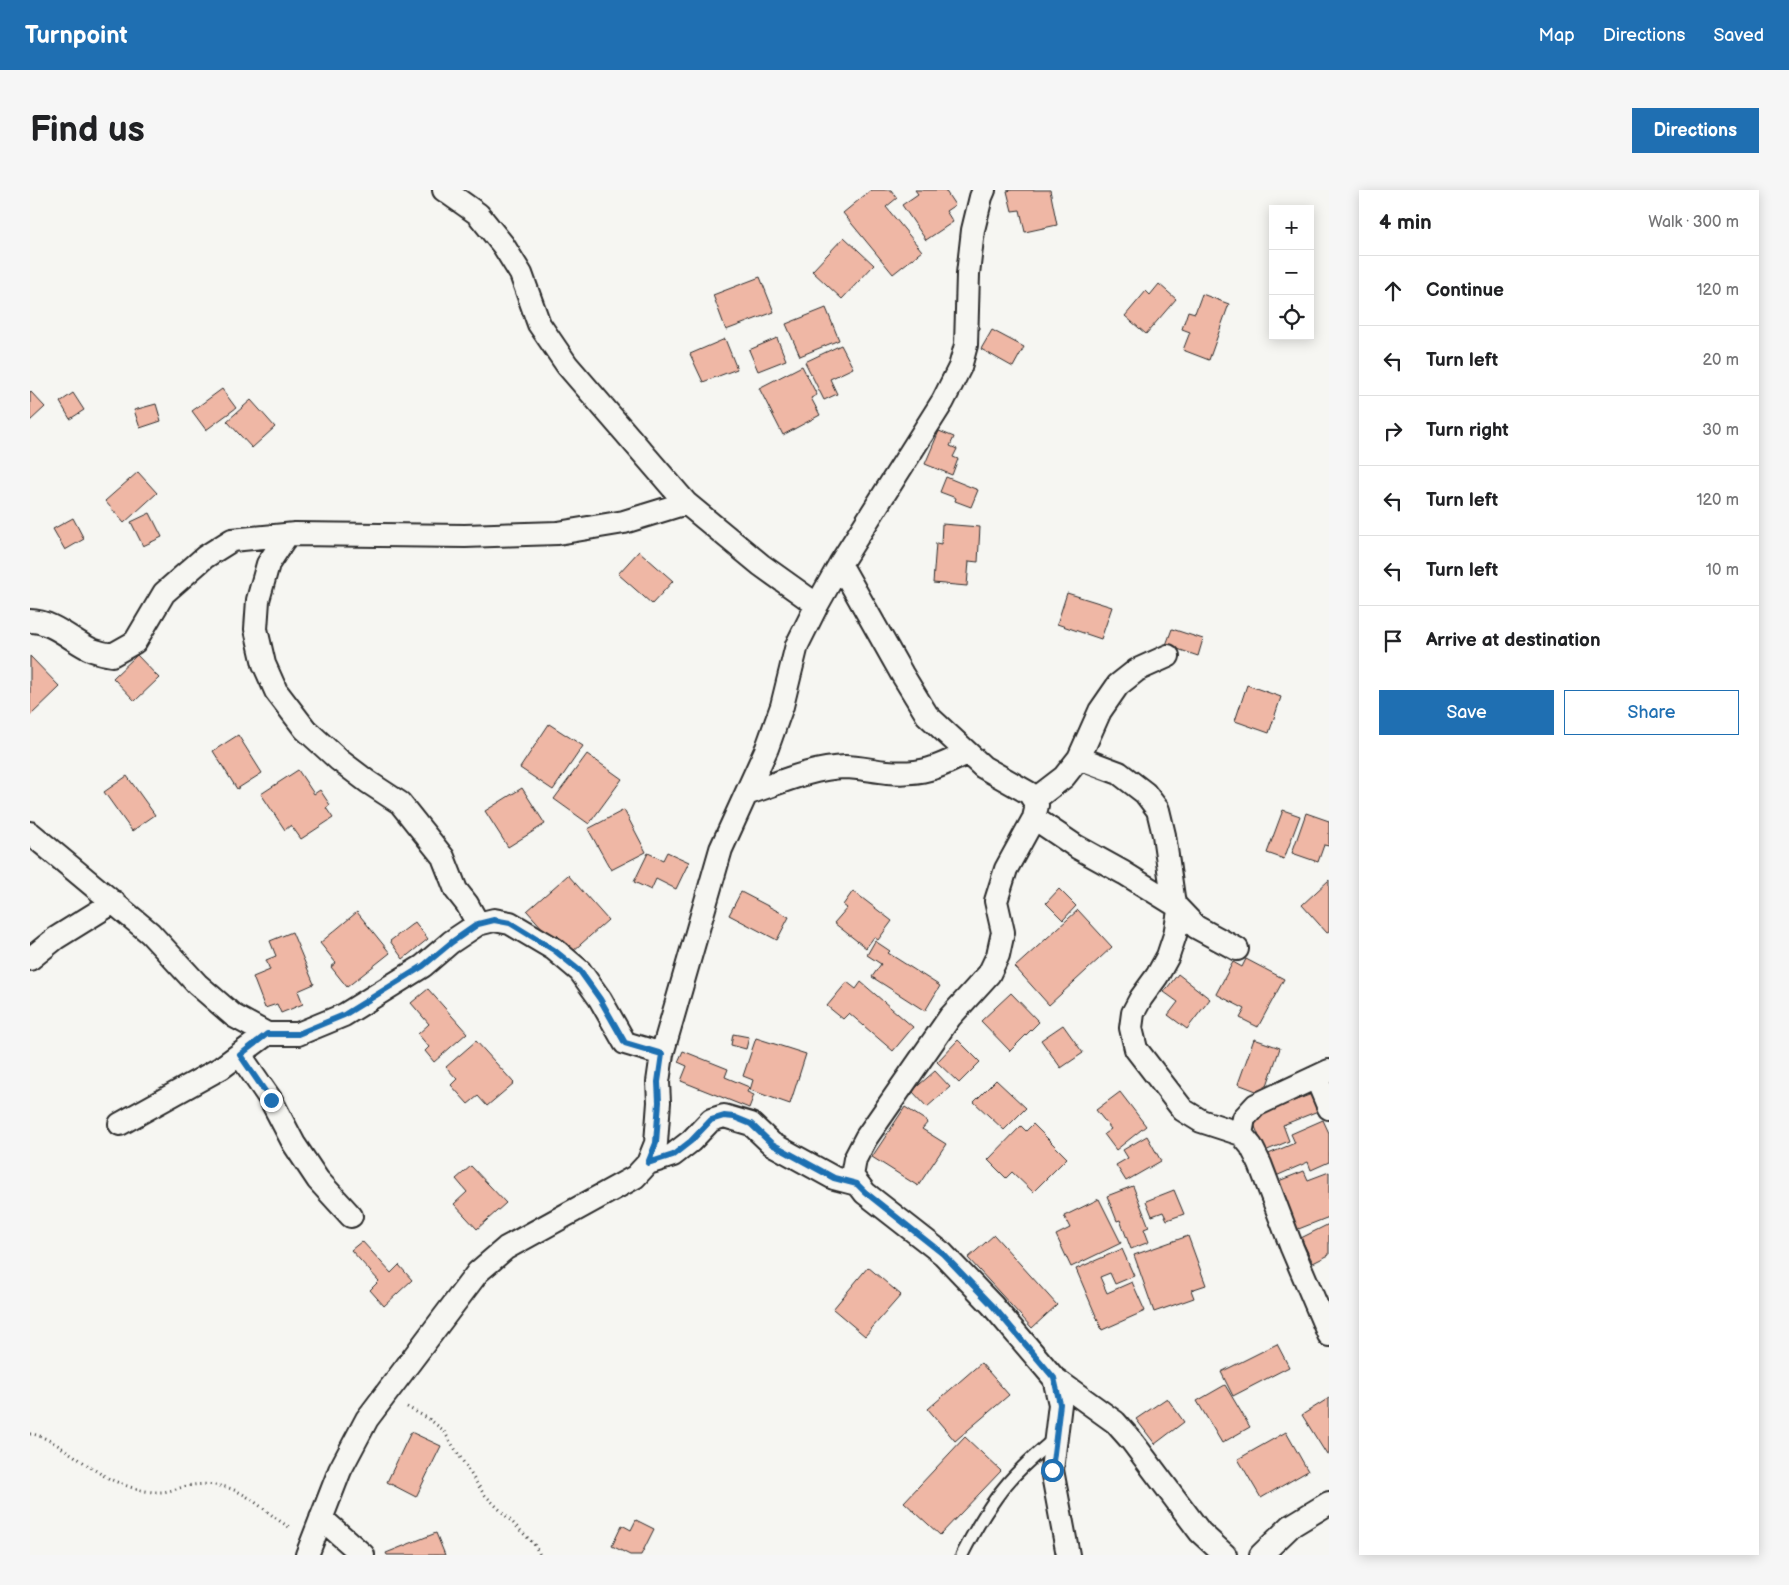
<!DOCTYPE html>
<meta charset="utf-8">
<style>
:root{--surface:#fff;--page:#f6f6f6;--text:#202124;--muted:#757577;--line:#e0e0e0;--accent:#1f6fb2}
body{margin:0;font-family:"Balsamiq Sans",sans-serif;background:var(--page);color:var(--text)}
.controls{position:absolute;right:15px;top:15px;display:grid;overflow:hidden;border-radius:0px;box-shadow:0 2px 12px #0003}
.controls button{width:45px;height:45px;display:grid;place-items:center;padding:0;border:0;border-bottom:1px solid var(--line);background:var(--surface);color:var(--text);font:25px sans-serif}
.stop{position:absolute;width:15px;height:15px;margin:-11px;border:4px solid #1f6fb2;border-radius:50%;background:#fff}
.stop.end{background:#1f6fb2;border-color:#fff;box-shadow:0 1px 5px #0008}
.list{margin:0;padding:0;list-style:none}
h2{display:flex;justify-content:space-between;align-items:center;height:65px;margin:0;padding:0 20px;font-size:21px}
h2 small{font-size:16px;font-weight:400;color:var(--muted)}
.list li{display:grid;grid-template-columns:32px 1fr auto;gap:15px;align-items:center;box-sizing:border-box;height:70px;padding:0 20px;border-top:1px solid var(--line)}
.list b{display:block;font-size:19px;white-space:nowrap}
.list em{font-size:16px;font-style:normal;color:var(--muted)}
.actions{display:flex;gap:10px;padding:15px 20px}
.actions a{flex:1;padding:11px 0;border:1px solid var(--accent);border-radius:0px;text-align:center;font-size:18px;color:var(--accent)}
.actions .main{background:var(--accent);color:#fff}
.icon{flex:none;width:28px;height:28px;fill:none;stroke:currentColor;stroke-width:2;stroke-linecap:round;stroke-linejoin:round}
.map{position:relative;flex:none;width:1299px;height:1365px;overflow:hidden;border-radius:0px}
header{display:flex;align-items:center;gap:30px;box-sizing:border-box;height:70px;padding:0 25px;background:var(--accent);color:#fff}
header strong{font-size:24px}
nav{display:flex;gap:28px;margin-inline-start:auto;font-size:18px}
.intro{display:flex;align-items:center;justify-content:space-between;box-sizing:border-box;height:120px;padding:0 30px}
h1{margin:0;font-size:35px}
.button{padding:12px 22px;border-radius:0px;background:var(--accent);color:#fff;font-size:18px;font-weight:700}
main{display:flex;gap:30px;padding:0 30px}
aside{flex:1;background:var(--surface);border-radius:0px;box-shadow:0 2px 12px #0003}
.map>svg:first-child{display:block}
</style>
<header>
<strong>Turnpoint</strong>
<nav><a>Map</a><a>Directions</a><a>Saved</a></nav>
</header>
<div class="intro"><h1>Find us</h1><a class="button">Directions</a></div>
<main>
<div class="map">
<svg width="1299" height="1365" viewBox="0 0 1299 1365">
<rect width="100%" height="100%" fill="#f6f6f2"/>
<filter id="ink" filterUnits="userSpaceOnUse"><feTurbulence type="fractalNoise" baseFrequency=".02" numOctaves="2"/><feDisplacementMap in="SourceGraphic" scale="10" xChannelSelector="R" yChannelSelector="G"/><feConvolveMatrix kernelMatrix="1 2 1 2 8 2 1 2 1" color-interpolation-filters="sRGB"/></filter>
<g filter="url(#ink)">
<path fill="#efb7a5" stroke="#2b2b2b" d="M841,0H861L867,8L856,17L892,61L863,84L813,23Z
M885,0H915L925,15L916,21L923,32L896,50L872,15L888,4Z
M982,0H1020L1027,35L995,42L990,20L982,21L977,1Z
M814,47L844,75L812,109L782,81Z
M730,87L744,122L696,140L683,105Z
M1129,94L1146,109L1116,144L1095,126L1116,101L1120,105Z
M1172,104L1199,114L1179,170L1153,160L1160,142L1152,139L1158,121L1165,123Z
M796,118L809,150L770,166L756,134Z
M962,140L994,157L983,177L951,159Z
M747,148L756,170L728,181L719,160Z
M695,149L707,179L673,192L660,164Z
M811,155L823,178L800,189L807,204L794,210L775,172Z
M772,176L787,205L781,208L790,225L753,245L729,198Z
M192,199L206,218L176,240L162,221Z
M0,201L15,217L0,231Z
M43,203L54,220L40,229L30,212Z
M221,210L245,237L222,258L197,231Z
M126,214L131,231L110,238L104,220Z
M909,241L924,247L920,256L927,259L923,267L928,269L922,285L895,274Z
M108,282L127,303L94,333L75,311Z
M916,287L948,300L941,317L925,311L926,308L910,302Z
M120,323L132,347L113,356L101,332Z
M43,328L54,349L35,360L23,339Z
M912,334L950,337L948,372L939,371L937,396L903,393L906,353L911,354Z
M609,361L643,391L622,414L588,384Z
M1037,403L1082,417L1071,449L1027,434Z
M1142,439L1173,449L1168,466L1136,455Z
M107,465L129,488L105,511L83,488Z
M0,466L30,497L0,526Z
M1217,495L1251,507L1239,543L1205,531Z
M519,534L553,556L523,600L490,578Z
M208,545L232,583L207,599L183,561Z
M557,564L592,589L559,634L524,609Z
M268,580L284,604L290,600L300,615L296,618L303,628L271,649L261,635L255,640L231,604Z
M97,586L125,625L102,641L74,602Z
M492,598L515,634L478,657L455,621Z
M594,620L616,662L581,680L558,639Z
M1253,620L1270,626L1254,669L1237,663Z
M1276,623L1299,631V656L1294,655L1288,672L1262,663Z
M637,662L659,672L646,699L626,689L621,700L604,692L618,663L633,670Z
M538,685L578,730L542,762L527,745L522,749L497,721Z
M1299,690V742L1297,743L1272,715Z
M1029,699L1046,716L1033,730L1016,713Z
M823,701L862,731L848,750L844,747L836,758L804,733L817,718L813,715Z
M711,702L759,727L747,750L699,725Z
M1048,720L1082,757L1019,815L985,777Z
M327,722L360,763L317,797L301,777L306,773L290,753Z
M385,732L398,749L373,769L360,751Z
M262,742L284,794L268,801L273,814L251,823L247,814L235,818L223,787L240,780L236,770L246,766L240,751Z
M845,751L860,761L858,763L910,796L895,821L842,787L851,774L837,765Z
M1216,769L1254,789L1228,837L1210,828L1215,819L1186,804L1203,772L1212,777Z
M1148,784L1180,809L1157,839L1138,825L1148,812L1134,802Z
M817,792L826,799L831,792L883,837L863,861L819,823L813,829L797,816Z
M398,799L437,843L404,872L395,861L399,857L388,844L399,834L381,813Z
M981,803L1009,832L980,861L951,831Z
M1033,835L1053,863L1031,878L1011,850Z
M703,844L719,847L716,859L701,855Z
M726,848L776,864L760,914L720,900L723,890L713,886Z
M1224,849L1250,858L1234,904L1208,894Z
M928,850L950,872L929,893L907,872Z
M446,851L484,893L457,916L448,906L438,914L421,895L427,889L416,877Z
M653,861L698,879L695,887L719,897L717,902L724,905L719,918L651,891L657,876L648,872Z
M905,881L920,897L897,917L882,901Z
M966,890L996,918L974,940L944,912Z
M1090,902L1116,936L1086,960L1074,944L1081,939L1066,920Z
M1282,904L1288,921L1253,935L1259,951L1235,961L1221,927Z
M875,917L898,932L892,939L916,954L888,996L842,967Z
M1293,930L1299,943V972L1281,980L1278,972L1246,986L1236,965L1265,953L1261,944Z
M1003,934L1037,968L1003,1002L982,982L976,988L958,970L991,936L996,941Z
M1117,946L1131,971L1096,991L1086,975L1098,968L1093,960Z
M441,976L476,1013L447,1039L424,1014L437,1002L426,989Z
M1274,981L1278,990L1299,982V1027L1266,1040L1246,992Z
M1103,996L1119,1037L1114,1039L1119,1052L1101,1059L1090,1030L1087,1031L1077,1006Z
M1144,1000L1154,1024L1137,1030L1133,1022L1122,1026L1116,1011Z
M1069,1009L1091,1053L1041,1077L1026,1045L1040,1038L1034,1026Z
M1299,1034V1065L1283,1073L1271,1048Z
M964,1045L1027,1115L1002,1138L938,1068Z
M1158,1046L1176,1095L1161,1100L1164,1108L1124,1122L1104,1065Z
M332,1051L361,1083L369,1075L382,1090L354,1116L340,1100L349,1091L321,1060Z
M1092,1059L1104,1086L1085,1094L1080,1083L1070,1087L1077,1103L1102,1092L1115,1121L1072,1140L1046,1079Z
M838,1077L871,1105L835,1146L803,1119Z
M1247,1154L1259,1177L1203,1206L1191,1182Z
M951,1173L979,1205L925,1251L898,1219Z
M1195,1195L1220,1237L1192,1253L1167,1211Z
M1137,1208L1154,1232L1125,1254L1106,1229Z
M1299,1208V1264L1297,1265L1272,1225Z
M381,1242L411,1256L386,1307L357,1292Z
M1256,1242L1278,1281L1231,1308L1208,1269Z
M935,1247L971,1281L910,1345L874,1312Z
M606,1330L624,1339L611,1365H600L582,1356L592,1335L601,1340Z
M406,1343L415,1365H357L356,1363Z"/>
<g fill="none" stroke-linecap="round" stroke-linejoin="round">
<defs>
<path id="lane" d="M932,1365C942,1345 953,1326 966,1308C982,1285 1003,1267 1024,1249"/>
<path id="street" d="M414,0L448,24L473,55L491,84L509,134L537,175L656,313L731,375L787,415
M257,345L238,374L228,410L226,439L234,474L246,501L275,539L309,570L338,592L370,613L413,667L426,700L437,714L448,734
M810,374L872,484L897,525L953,577L999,603L1007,615L1004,628L976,679L966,711L973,742L968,765L959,784L920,827L836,948L825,969L822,986L835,1003L913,1064L962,1115L1024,1188L1030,1214L1022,1280L1038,1365
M0,431C23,431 42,451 62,460C68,462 75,464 82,465L105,452L134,403L175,367L202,350L265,344L435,346L528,343L594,332L656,313
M1049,568L1089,583L1115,603L1128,620L1134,645L1144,714
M716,604C749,593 781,578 815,577C829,577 844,581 857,582C892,585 907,578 937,563
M1004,610L1034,587L1049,568L1070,521L1088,495L1107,480L1138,466
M1004,628L1047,657L1094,683L1144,714L1166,737L1207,759
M0,643L120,743L167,794L204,826L237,844H268L314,825L393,776L421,752L448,734L464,730L480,733L524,759L550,781L570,809L595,853L632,864
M1149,721L1145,745L1138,766L1127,786L1111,808L1103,823L1101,838L1106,859L1153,920L1171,931L1211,944L1221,956L1230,974L1262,1058L1299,1145
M0,769L26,748L84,712
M210,865L241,910L264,954L288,990L321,1026
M1286,887L1299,918
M90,934L191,878L237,844
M1211,944L1214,928L1226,915L1299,881
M618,973L643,965L661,951L681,930L694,926L721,934L742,954L804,988L827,994
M1024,1188L1085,1232L1101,1250L1170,1342L1195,1365
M291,1328L333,1365
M277,1365L310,1280L337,1229L448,1082L476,1058L605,987L618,973L626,953L629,912L628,892L632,864L691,659L737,558L752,516L767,455L787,415L810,374L913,211L930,177L936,155L938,84L943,40L951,7L954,0
M1231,1365L1261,1336L1299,1313"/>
</defs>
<use href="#lane" stroke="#2b2b2b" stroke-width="15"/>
<use href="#street" stroke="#2b2b2b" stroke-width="26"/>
<path stroke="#2b2b2b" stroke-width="3" stroke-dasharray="1 4" stroke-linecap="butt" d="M377,1217L399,1229L413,1240L453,1303L504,1354L510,1365
M0,1244C20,1244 60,1280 82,1290C97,1296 113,1303 130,1302C141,1302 152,1296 163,1295C171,1294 182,1294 190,1296C218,1300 237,1325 261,1338"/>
<use href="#lane" stroke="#f6f6f2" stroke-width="11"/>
<use href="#street" stroke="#f6f6f2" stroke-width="22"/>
</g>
</g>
<g fill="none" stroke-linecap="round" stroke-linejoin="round" filter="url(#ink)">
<path stroke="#1f6fb2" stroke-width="6" d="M241,910L210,865L237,844H268L314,825L393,776L422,752L448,734L464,730L480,733L524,760L550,781L570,809L595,853L632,864L628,892L629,912L626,953L618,973L643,965L661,951L681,930L694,926L704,927L721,934L742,954L804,988L827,994L835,1002L913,1064L962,1115L1024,1188L1030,1214L1022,1280"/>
</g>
</svg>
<div class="controls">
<button>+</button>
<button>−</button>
<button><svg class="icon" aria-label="locate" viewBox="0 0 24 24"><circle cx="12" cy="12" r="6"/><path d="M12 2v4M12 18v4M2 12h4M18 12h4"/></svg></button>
</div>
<div class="stop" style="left:1022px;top:1280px"></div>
<div class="stop end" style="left:241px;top:910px"></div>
</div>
<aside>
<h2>4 min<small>Walk · 300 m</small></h2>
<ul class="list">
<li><svg class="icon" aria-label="ahead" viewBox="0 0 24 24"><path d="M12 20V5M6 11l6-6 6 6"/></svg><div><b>Continue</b></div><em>120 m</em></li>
<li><svg class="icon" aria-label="left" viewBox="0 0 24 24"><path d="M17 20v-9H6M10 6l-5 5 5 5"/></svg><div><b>Turn left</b></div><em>20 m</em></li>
<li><svg class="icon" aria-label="right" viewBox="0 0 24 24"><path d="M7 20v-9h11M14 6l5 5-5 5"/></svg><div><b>Turn right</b></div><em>30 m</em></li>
<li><svg class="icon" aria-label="left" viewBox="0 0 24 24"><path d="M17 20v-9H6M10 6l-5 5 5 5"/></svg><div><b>Turn left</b></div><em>120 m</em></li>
<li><svg class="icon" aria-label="left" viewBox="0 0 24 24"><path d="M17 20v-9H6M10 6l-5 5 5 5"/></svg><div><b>Turn left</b></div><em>10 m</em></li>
<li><svg class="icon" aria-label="arrive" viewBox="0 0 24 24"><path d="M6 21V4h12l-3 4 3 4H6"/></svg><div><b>Arrive at destination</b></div></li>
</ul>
<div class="actions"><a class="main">Save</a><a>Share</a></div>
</aside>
</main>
